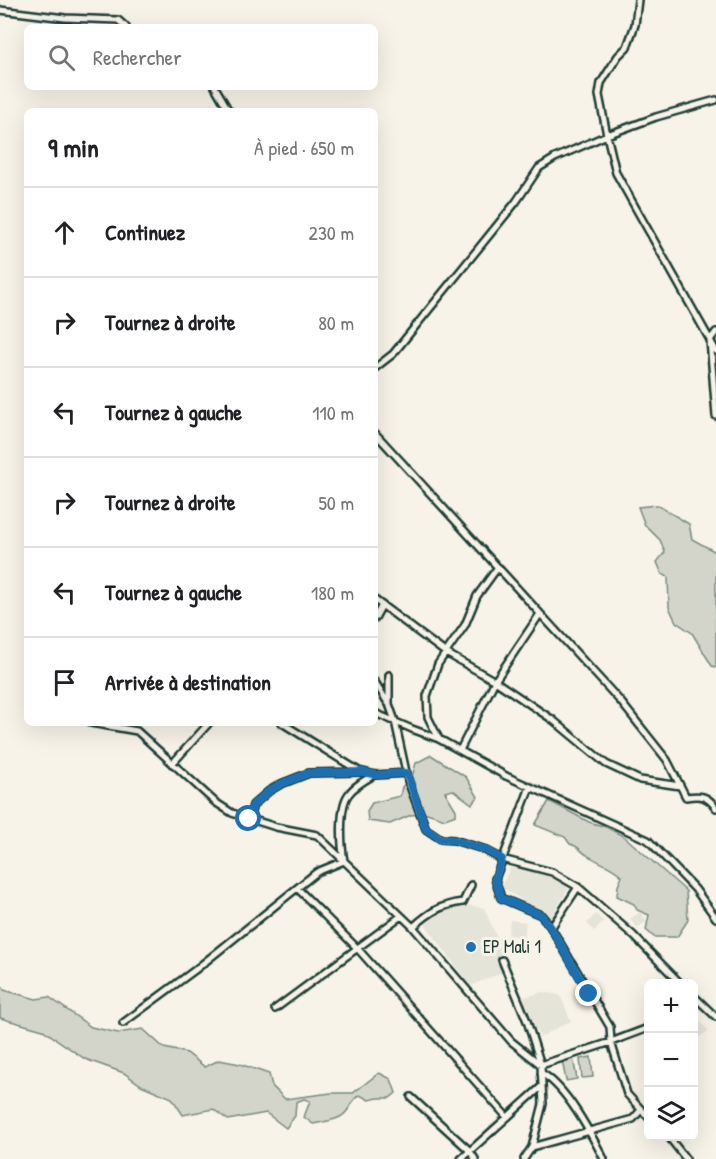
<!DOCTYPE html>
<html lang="fr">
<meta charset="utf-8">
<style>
:root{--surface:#fff;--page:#f2f2f2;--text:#202124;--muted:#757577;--line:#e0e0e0}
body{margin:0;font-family:"Patrick Hand",sans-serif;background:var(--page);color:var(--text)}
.controls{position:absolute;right:18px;bottom:18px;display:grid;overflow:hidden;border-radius:9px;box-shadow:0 6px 24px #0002}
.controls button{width:54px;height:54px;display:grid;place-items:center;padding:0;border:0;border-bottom:2px solid var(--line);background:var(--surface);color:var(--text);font:30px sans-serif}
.stop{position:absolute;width:18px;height:18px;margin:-14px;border:4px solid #1f6fb2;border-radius:50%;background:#fff}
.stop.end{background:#1f6fb2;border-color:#fff;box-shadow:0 2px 6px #0008}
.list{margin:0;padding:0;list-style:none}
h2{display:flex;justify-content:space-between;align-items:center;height:78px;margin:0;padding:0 24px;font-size:26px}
h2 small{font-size:20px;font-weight:400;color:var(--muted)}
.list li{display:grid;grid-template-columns:39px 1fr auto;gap:18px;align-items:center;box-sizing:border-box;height:90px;padding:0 24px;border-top:2px solid var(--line)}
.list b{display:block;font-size:22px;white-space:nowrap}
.list em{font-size:20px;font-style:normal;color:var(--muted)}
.icon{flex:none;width:33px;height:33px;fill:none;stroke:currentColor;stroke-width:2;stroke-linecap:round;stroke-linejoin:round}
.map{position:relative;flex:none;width:716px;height:1159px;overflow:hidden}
.search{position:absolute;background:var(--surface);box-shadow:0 6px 24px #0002;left:24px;top:24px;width:354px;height:66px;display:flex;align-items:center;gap:15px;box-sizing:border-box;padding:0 21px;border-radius:9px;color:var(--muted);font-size:22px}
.panel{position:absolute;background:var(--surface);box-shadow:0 6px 24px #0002;left:24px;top:108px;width:354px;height:618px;border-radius:9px}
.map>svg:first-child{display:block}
</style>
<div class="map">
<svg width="716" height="1159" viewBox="0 0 716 1159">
<rect width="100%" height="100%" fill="#f7f3e8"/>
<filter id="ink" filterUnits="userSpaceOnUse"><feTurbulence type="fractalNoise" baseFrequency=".0167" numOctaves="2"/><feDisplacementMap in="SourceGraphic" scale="12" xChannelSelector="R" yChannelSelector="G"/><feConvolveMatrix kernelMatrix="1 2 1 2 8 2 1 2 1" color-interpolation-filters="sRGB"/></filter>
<g filter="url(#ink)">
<path fill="#e5e4d9" d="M510,868L533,870L566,883L568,889L551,918L501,887Z
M467,905L484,908L511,969L470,986L425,924L445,906Z
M640,912L647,921L637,928L630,919Z
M596,914L604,922L594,931L587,923Z
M510,920L526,922L524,937L508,935Z
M542,992L560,995L571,1021L540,1037L522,998Z
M694,1015L709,1031L694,1040Z"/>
<path fill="#d3d5ca" stroke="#79897f" stroke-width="1.5" d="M657,505L689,524L692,539L714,551L716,555V667L712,666L692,633L676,622L669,607L668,577L662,574L657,562L665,552L660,540L645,525L638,507Z
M431,755L466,777L478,797L472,804L453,790L445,792L456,810V815L445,819L427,813L411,815L390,824L368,821L367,811L372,803L400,796L402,787L412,777L416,763Z
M549,801L589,822L606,827L625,837L686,891L688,920L677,937H654L646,930L649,915L637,910L634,904L617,896L618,886L622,876C612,866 599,863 587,855C580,851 579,846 570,844L565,837L535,825Z
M0,982L4,990L36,999L49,997L91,1027L118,1033L143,1029L164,1048L187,1053L205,1067L219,1060L240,1064L269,1074L272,1086L285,1099L331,1093H353L379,1073L391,1079L396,1093L390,1098H378L369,1100L360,1095C352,1099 352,1104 347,1111C340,1121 325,1121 313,1124L304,1117L310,1101L304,1099L296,1102L295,1116L286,1128L266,1113L228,1120L213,1109L183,1115L172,1098L141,1085L124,1073L85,1059L43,1030L0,1018Z
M591,1057L593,1077L582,1078L580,1059Z
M573,1058L577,1079L566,1081L562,1060Z"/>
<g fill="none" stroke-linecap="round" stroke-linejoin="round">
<defs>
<path id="street" d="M638,0L635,25L627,47L618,56L601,83L599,95L607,135L656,117L716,100
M0,10L65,18L118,20L126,27
M215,87L229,111
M716,332L710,340L716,351
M375,368L393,354L516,202L539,168L555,158L607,135L616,173L710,340L716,416
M375,433L621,702L667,760L686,797C700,795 707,795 716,808
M375,600L446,653L495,681L553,720L606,764L640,780L680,786
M375,618L382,605
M389,675V704L395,721L408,781L426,829L441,839L454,840L483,849L502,859L552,872L578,887L633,935L681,984
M375,682L388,703
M375,713L412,729L439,739L506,776L648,840L695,889L716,918
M91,723L137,731L215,802L232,813L276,827L317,835L413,927L511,1041L541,1065L611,1042L648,1028
M282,723L359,771L376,775L407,773
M439,739L428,717L427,696L438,664L465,625L477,596L498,567
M460,750L495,681L540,614
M172,764L209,723
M530,787L495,879L501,898L541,915L550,926L610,1027L611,1042L627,1094L648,1117
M249,819L253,805L269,791L281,784L309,773L360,772
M297,888L357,948L507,1117
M413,927C430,912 440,905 463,902L471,885
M551,928L578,887
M502,960L527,1021L541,1065L543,1104L532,1147L524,1159
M694,996L716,1017
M275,1009L401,916
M123,1023L195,970L317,872L344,861C341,845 339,808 348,795C354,786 365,780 374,775
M541,1073C566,1086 591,1134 604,1159
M411,1097L470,1151L475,1159
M668,1136L686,1159
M532,1147L633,1119L641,1110
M461,1159L542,1086"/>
</defs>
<use href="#street" stroke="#1f3d34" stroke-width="10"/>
<use href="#street" stroke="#f7f3e8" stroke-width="5"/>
</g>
</g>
<g fill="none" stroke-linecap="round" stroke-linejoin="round" filter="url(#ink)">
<path stroke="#1f6fb2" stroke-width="8" d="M249,819L253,805L269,791L281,784L309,773L364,772L376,775L407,773L426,829L441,839L454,840L483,849L502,859L495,879L501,898L541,915L550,926L589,994"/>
</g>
<circle fill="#1f6fb2" stroke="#f7f3e8" stroke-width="2" cx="471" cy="947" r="6"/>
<g text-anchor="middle" stroke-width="6" stroke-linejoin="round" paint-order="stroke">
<g font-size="18" fill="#1f3d34" stroke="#f7f3e8" text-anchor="start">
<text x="483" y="953">EP Mali 1</text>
</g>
</g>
</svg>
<div class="controls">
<button>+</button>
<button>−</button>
<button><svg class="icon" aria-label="layers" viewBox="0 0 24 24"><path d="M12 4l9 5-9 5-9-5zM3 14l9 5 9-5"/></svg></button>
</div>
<div class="stop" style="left:249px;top:819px"></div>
<div class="stop end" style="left:589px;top:994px"></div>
<div class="search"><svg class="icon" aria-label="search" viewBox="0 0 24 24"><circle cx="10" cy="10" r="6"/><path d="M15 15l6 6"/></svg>Rechercher</div>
<section class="panel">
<h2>9 min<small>À pied · 650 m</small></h2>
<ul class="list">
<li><svg class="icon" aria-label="ahead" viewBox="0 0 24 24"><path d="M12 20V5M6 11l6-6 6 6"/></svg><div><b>Continuez</b></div><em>230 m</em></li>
<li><svg class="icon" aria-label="right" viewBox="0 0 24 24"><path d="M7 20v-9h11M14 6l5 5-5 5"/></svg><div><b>Tournez à droite</b></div><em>80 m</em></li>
<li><svg class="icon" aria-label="left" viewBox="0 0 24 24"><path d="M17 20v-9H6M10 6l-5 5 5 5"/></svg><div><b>Tournez à gauche</b></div><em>110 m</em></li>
<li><svg class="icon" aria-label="right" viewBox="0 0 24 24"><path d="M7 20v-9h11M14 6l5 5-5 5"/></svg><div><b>Tournez à droite</b></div><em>50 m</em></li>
<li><svg class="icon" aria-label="left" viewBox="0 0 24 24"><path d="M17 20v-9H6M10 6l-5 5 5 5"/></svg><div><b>Tournez à gauche</b></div><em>180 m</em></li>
<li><svg class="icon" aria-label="arrive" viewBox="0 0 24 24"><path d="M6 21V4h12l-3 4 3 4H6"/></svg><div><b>Arrivée à destination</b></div></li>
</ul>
</section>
</div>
